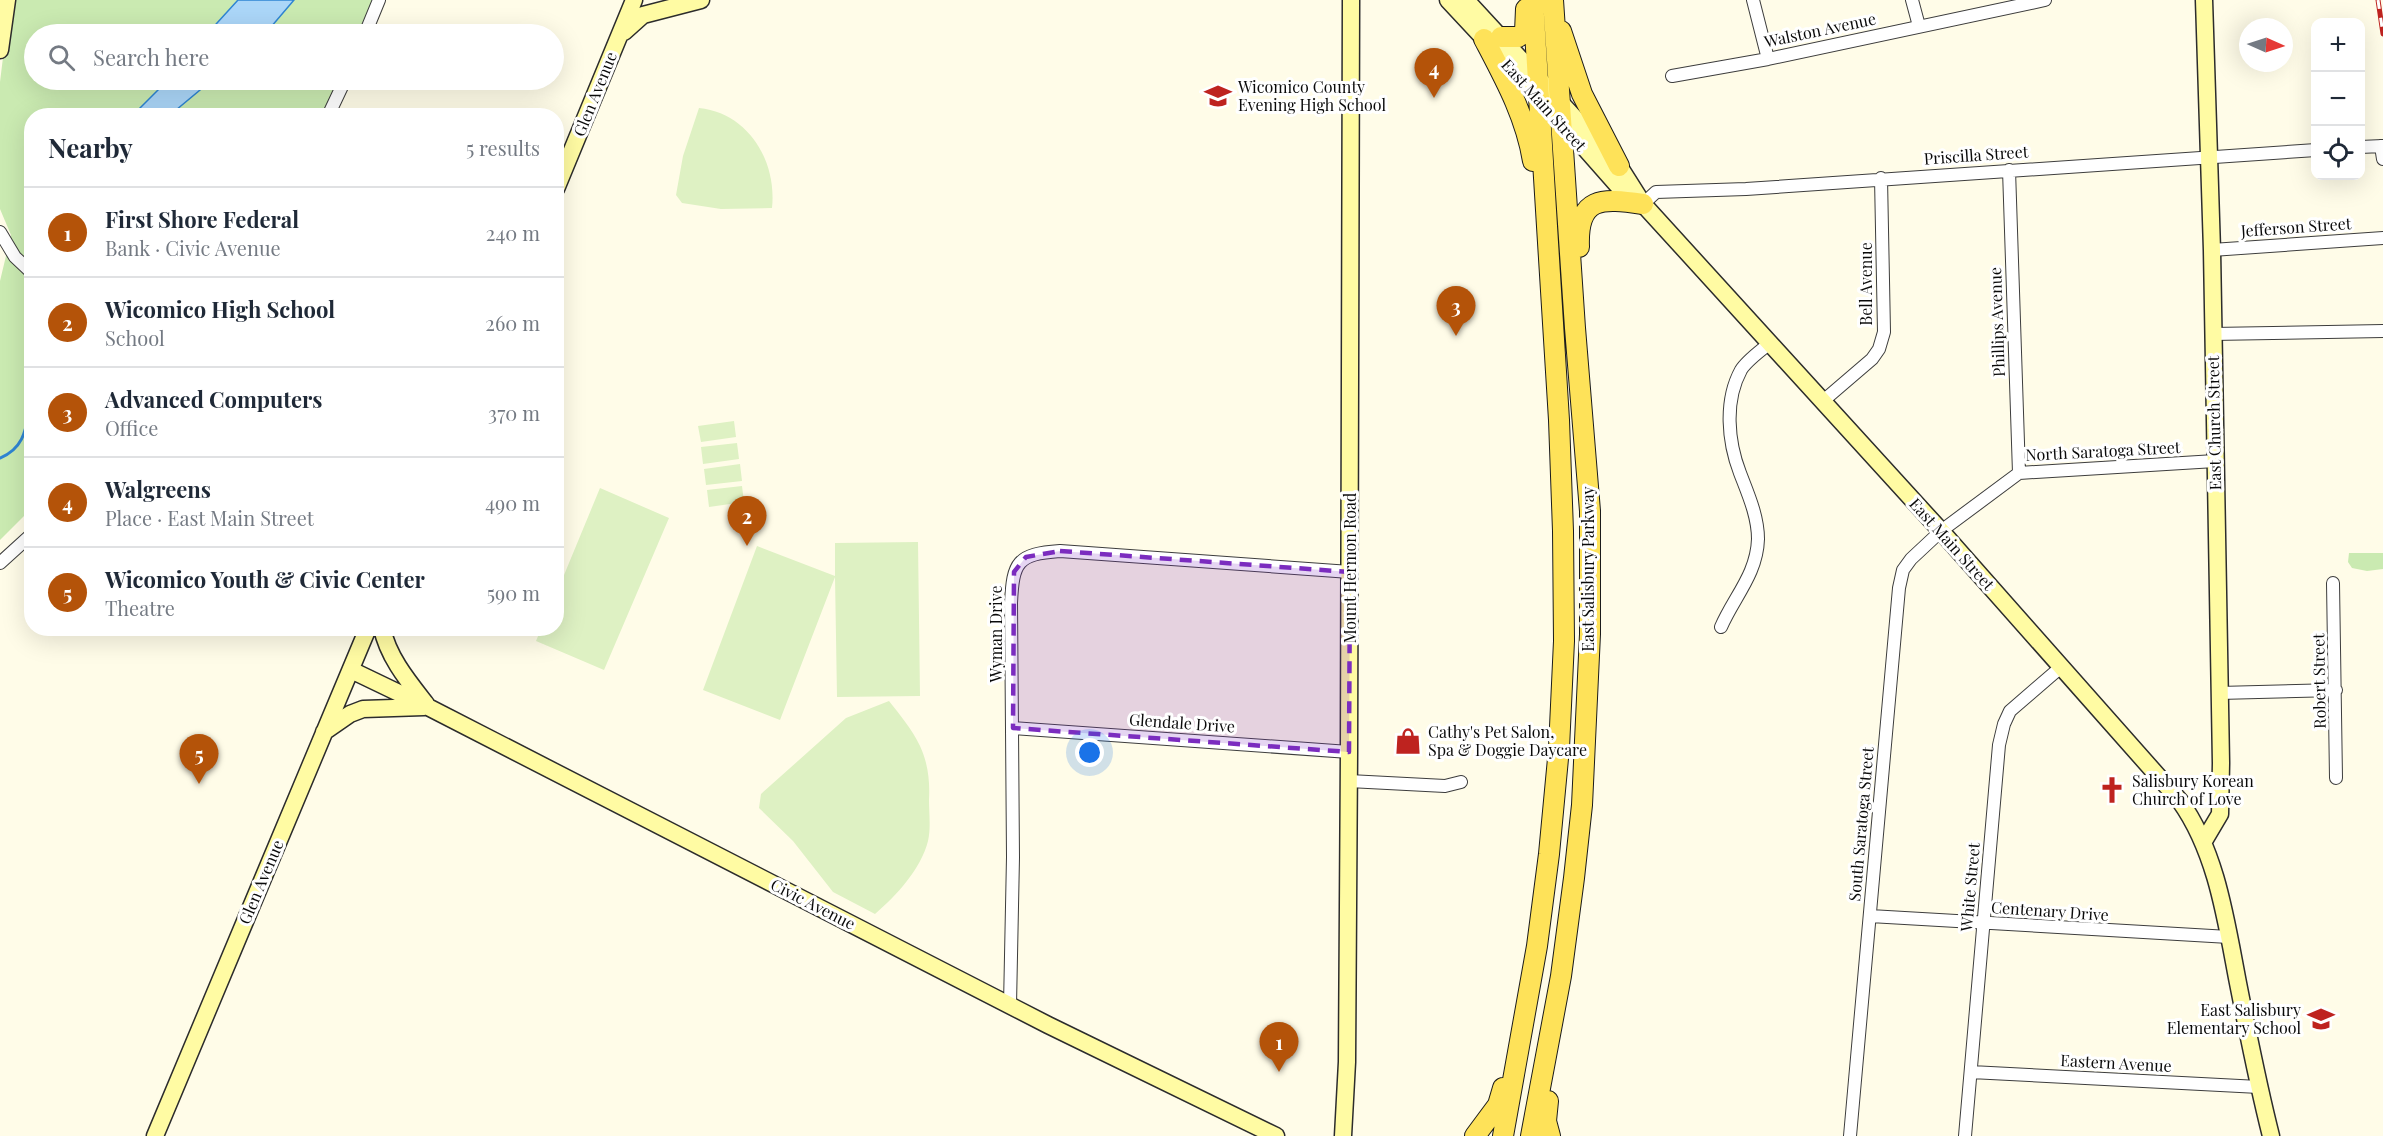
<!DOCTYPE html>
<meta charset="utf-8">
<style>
:root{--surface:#fff;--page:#f6f6f7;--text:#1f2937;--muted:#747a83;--line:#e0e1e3;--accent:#b45309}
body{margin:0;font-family:"Playfair Display",serif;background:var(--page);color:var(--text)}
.controls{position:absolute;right:18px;top:18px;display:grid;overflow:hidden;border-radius:12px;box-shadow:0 6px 24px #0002}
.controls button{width:54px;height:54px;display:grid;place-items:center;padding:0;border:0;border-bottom:2px solid var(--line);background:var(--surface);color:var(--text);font:30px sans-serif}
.compass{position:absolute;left:2239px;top:18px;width:54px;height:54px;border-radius:50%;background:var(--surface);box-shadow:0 6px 24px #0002;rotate:93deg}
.you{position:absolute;left:1090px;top:753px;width:21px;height:21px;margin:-15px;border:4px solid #fff;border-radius:50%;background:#1a73e8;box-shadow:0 0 0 9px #1a73e833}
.badge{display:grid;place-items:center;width:39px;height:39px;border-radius:50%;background:var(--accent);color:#fff;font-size:20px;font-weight:700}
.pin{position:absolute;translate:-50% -50px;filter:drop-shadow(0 2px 3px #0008)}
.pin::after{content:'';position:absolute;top:32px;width:21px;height:18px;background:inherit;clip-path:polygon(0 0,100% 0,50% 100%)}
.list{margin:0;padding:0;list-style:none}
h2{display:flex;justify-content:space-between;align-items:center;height:78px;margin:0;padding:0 24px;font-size:26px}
h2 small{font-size:20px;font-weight:400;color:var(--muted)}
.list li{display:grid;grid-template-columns:39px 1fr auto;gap:18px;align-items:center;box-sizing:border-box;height:90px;padding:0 24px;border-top:2px solid var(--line)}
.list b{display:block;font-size:22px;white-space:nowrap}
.list p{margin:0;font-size:20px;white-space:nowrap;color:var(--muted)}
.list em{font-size:20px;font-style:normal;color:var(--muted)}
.icon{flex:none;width:33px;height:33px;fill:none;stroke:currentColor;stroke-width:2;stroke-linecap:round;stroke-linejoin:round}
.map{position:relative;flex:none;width:2383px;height:1136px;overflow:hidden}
.search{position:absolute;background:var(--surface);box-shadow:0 6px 24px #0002;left:24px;top:24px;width:540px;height:66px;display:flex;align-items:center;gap:15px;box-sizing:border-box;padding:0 21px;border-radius:33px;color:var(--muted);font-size:22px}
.panel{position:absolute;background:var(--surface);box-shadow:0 6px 24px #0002;left:24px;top:108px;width:540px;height:528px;border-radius:24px}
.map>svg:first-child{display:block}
</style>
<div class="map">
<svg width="2383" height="1136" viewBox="0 0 2383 1136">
<rect width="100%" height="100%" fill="#fffce8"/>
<path fill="#caeab1" d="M10,0H373L357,34H34V80H338L323,115L32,116L31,509L0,540V281L11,235L0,209V82Z
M2349,553H2383V569L2367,571L2352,568L2348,562Z"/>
<path fill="#def1c3" d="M699,108C749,113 777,162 772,208L721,209L682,203L676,195L683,156Z
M734,421L736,437L701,442L698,426Z
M737,443L739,459L703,464L701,447Z
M740,464L742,481L706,485L704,469Z
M742,486L744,502L709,507L707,490Z
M600,488L669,518L604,670L536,641L541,629L556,628L557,592Z
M918,542L920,696L837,697L835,577L780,720L703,690L757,546L835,576V543Z
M889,701C900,715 912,729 920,746C928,763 930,781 929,800C929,813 931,828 928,841C921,869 896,896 875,914L833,892L793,841L759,808L761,794L846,718Z"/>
<path fill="#abd6f8" stroke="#2f85d2" stroke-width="1.5" d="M238,0H294L265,34H207Z
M168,80H212L170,115H133Z"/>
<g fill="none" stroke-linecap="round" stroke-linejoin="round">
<path stroke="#2f85d2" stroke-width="3" d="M0,458C27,447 26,424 32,399"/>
<defs>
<path id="street" d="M1753,0L1768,59
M1912,0L1919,26
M365,34L379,0
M1672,76L1768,59L2045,0
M328,116L345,80
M2381,146L2383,159
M2360,147L2383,146
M2009,170L2019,473
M1643,204L1656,192L1746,189L2316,150
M0,232L15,257L32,273
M2212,250L2383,238
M2212,334L2383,331
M1823,401L1872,359L1879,349L1884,332L1881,178
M0,563L32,534
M2333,583L2336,778
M1721,627C1734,597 1757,574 1758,539C1758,516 1748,494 1740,473C1728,442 1724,401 1741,370C1747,360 1762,350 1771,342
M2219,693L2336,690
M1013,728L1349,752
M1349,781L1445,786L1461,782
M1870,916L2229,937
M1010,1005L1013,857L1011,603C1013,562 1017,554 1060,551L1350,572
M1971,1072L2259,1087
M1850,1136L1899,588L1903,570L1911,559L1941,531L2019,473L2215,461
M1965,1136L1999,745L2004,724L2010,711L2061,667"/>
<path id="secondary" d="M1448,0L1560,120L1627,196L1637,201
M1466,0L1619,166L1643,204L1941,531L2180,801C2217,853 2226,921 2238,983C2248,1034 2258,1085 2271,1136
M624,32L643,15L701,0
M0,50L7,0
M556,189L634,0
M382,628C388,657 408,681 426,704
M351,670L428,707L1048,1025L1276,1136
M324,732L350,714L363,709L424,707
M2204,841L2220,814L2221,763L2212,250L2204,0
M155,1136L368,628
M1343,1136L1347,1062L1349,752L1351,0"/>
<path id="primary" d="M1561,31L1582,94L1619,166
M1501,37H1518L1525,32L1526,9
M1484,39C1505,79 1526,117 1533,161
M1579,247C1577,196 1602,198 1643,204
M1548,1101L1546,1121L1550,1136
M1475,1136L1498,1105L1503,1088
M1503,1136L1537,946L1549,854L1559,748L1564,641L1563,531L1559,420L1533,0
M1531,1136L1561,976L1574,878L1582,805L1590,634V511L1575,328L1553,0"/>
</defs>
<use href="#street" stroke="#3d3d3d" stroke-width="14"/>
<use href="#secondary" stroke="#2c2c2c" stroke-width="19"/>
<use href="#primary" stroke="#1b1b1b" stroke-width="22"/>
<use href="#street" stroke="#fff" stroke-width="12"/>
<use href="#secondary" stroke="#fffba3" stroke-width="16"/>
<use href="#primary" stroke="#fee259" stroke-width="20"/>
<defs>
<path id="rail" d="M2378,0L2383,34"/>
</defs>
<use href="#rail" stroke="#be231f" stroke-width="5"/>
<use href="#rail" stroke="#fff" stroke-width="3" stroke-dasharray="9" stroke-linecap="butt"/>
</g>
<path fill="#7b2cbf" fill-opacity="0.2" stroke="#7b2cbf" stroke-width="4.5" stroke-dasharray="12 8" stroke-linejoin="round" d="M1060,551L1350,572L1349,752L1013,728L1014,572L1026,557Z"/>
<defs>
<symbol id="school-bare" viewBox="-9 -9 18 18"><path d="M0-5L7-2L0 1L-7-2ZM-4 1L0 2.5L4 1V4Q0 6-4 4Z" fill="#be231f" stroke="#fff" stroke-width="2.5" paint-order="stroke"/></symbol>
<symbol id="shop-bare" viewBox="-9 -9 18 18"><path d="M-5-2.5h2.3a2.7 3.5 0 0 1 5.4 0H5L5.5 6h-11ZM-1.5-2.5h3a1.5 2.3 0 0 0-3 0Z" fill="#be231f" stroke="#fff" stroke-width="2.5" paint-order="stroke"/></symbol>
<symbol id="church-bare" viewBox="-9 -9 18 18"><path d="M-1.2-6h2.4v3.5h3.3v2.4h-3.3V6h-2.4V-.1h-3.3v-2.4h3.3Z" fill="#be231f" stroke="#fff" stroke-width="2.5" paint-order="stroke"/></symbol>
</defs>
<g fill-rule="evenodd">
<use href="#school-bare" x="1199" y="77" width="38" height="38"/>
<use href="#shop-bare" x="1389" y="722" width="38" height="38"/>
<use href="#church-bare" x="2093" y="771" width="38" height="38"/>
<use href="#school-bare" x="2302" y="1000" width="38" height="38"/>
</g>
<g text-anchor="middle" stroke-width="6" stroke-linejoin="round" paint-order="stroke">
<g font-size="16" fill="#0a0a0a" stroke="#fff">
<text transform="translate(1820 30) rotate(-12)" y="6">Walston Avenue</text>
<text transform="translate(595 94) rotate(-68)" y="6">Glen Avenue</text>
<text transform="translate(1544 105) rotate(48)" y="6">East Main Street</text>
<text transform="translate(1976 155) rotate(-4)" y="6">Priscilla Street</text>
<text transform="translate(2296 227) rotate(-4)" y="6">Jefferson Street</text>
<text transform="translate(1866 284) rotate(-90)" y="6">Bell Avenue</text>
<text transform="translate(1997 322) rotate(-92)" y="6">Phillips Avenue</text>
<text transform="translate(2214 423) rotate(-91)" y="6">East Church Street</text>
<text transform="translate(2103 451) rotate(-3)" y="6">North Saratoga Street</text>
<text transform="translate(1952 544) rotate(48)" y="6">East Main Street</text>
<text transform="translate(1350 568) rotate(-90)" y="6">Mount Hermon Road</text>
<text transform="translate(1588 569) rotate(-90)" y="6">East Salisbury Parkway</text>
<text transform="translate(996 634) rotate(-90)" y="6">Wyman Drive</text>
<text transform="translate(2319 681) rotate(-91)" y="6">Robert Street</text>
<text transform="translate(1182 723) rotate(4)" y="6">Glendale Drive</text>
<text transform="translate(1861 824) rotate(-85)" y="6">South Saratoga Street</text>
<text transform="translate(261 882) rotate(-67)" y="6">Glen Avenue</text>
<text transform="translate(1970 887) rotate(-85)" y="6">White Street</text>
<text transform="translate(813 904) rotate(27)" y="6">Civic Avenue</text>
<text transform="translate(2050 911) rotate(4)" y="6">Centenary Drive</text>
<text transform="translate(2116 1063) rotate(3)" y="6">Eastern Avenue</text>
</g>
<g font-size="16" fill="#0a0a0a" stroke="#fff" text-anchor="start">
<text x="1238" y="93">Wicomico County<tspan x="1238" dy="18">Evening High School</tspan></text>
<text x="1428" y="738">Cathy's Pet Salon,<tspan x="1428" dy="18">Spa &amp; Doggie Daycare</tspan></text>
<text x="2132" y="787">Salisbury Korean<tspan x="2132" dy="18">Church of Love</tspan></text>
<text x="2301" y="1016" text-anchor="end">East Salisbury<tspan x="2301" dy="18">Elementary School</tspan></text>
</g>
</g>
</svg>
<div class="controls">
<button>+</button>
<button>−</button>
<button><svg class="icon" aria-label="locate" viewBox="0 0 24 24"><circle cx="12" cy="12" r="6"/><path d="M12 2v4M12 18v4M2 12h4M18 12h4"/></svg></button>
</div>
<svg class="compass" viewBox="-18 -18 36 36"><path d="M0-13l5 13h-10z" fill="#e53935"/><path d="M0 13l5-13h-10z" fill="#747a83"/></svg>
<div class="you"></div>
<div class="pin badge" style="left:1279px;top:1072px">1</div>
<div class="pin badge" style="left:747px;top:546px">2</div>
<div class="pin badge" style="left:1456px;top:336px">3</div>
<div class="pin badge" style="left:1434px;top:98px">4</div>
<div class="pin badge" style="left:199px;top:784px">5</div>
<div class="search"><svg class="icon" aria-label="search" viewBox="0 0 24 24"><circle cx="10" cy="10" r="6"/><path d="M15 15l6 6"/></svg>Search here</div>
<section class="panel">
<h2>Nearby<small>5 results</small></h2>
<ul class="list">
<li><span class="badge">1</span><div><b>First Shore Federal</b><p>Bank · Civic Avenue</p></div><em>240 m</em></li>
<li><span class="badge">2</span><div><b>Wicomico High School</b><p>School</p></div><em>260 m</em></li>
<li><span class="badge">3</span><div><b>Advanced Computers</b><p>Office</p></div><em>370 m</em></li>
<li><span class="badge">4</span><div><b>Walgreens</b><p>Place · East Main Street</p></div><em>490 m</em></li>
<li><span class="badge">5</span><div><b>Wicomico Youth &amp; Civic Center</b><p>Theatre</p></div><em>590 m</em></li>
</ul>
</section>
</div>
